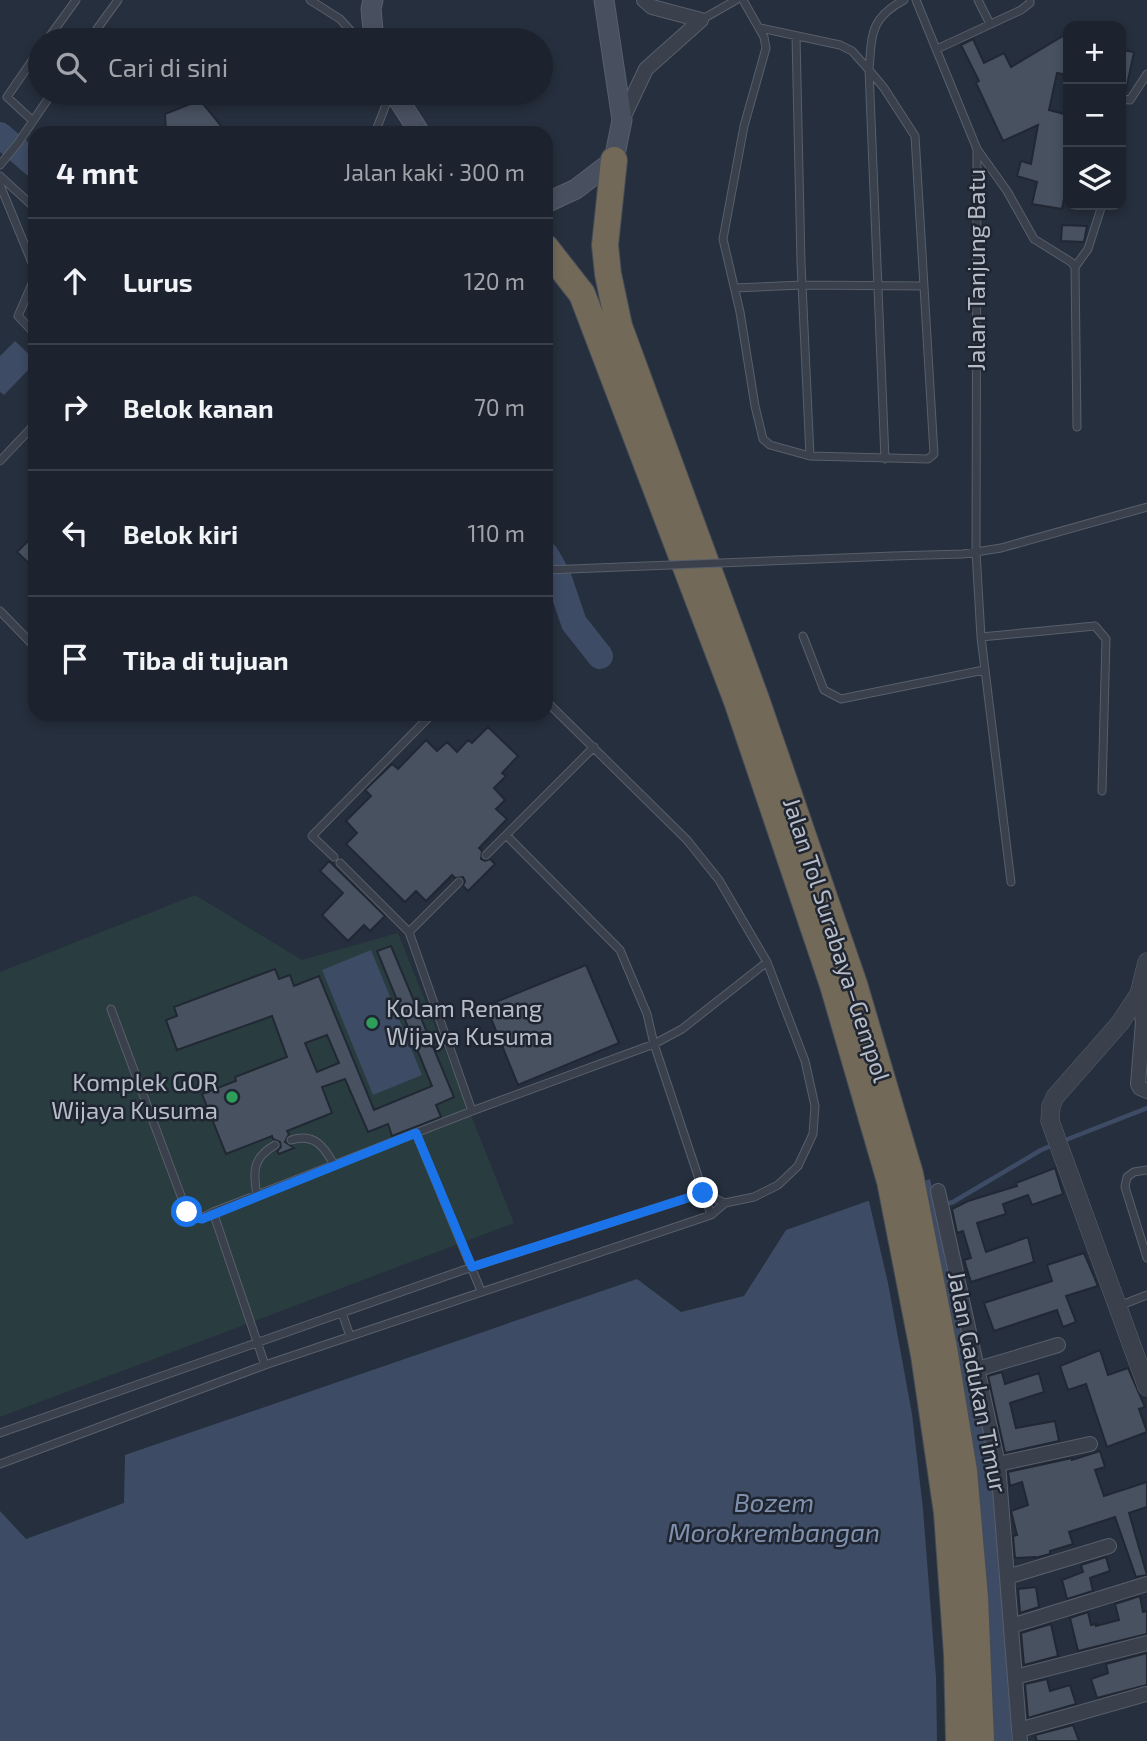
<!DOCTYPE html>
<html lang="id">
<meta charset="utf-8">
<style>
:root{--surface:#1c232e;--page:#252b36;--text:#f1f3f6;--muted:#a0a4aa;--line:#3a404a}
body{margin:0;font-family:"Exo 2",sans-serif;background:var(--page);color:var(--text)}
.controls{position:absolute;right:21px;top:21px;display:grid;overflow:hidden;border-radius:14px;box-shadow:0 4px 10px #0003}
.controls button{width:63px;height:63px;display:grid;place-items:center;padding:0;border:0;border-bottom:2px solid var(--line);background:var(--surface);color:var(--text);font:35px sans-serif}
.stop{position:absolute;width:21px;height:21px;margin:-16px;border:5px solid #1a73e8;border-radius:50%;background:#fff}
.stop.end{background:#1a73e8;border-color:#fff;box-shadow:0 2px 7px #0008}
.list{margin:0;padding:0;list-style:none}
h2{display:flex;justify-content:space-between;align-items:center;height:91px;margin:0;padding:0 28px;font-size:30px}
h2 small{font-size:23px;font-weight:400;color:var(--muted)}
.list li{display:grid;grid-template-columns:46px 1fr auto;gap:21px;align-items:center;box-sizing:border-box;height:126px;padding:0 28px;border-top:2px solid var(--line)}
.list b{display:block;font-size:26px;white-space:nowrap}
.list em{font-size:23px;font-style:normal;color:var(--muted)}
.icon{flex:none;width:38px;height:38px;fill:none;stroke:currentColor;stroke-width:2;stroke-linecap:round;stroke-linejoin:round}
.map{position:relative;flex:none;width:1147px;height:1741px;overflow:hidden}
.search{position:absolute;background:var(--surface);box-shadow:0 4px 10px #0003;left:28px;top:28px;width:525px;height:77px;display:flex;align-items:center;gap:18px;box-sizing:border-box;padding:0 24px;border-radius:38px;color:var(--muted);font-size:26px}
.panel{position:absolute;background:var(--surface);box-shadow:0 4px 10px #0003;left:28px;top:126px;width:525px;height:595px;border-radius:21px}
.map>svg:first-child{display:block}
</style>
<div class="map">
<svg width="1147" height="1741" viewBox="0 0 1147 1741">
<rect width="100%" height="100%" fill="#262f3d"/>
<path fill="#293c3f" d="M195,895L302,960L398,933L514,1223L0,1417V972Z"/>
<path fill="#3d4b64" d="M15,341L35,360V363L4,395L0,392V356Z
M371,950L422,1075L373,1095L322,970Z
M930,1179L995,1459L1012,1741H0V1511L26,1539L124,1503L125,1455L637,1279L681,1312L744,1296L786,1230Z"/>
<path fill="#262f3d" d="M885,1192L989,1741H937L936,1677L923,1509L912,1414L888,1283L868,1197Z"/>
<g fill="none" stroke-linecap="round" stroke-linejoin="round">
<path stroke="#3d4b64" stroke-width="4.5" d="M1063,1141L1147,1108
M943,1205L953,1202L1041,1150L1055,1144"/>
<path stroke="#3d4b64" stroke-width="26" d="M0,135L35,165
M546,555L558,576L574,623L600,656"/>
</g>
<path fill="#485160" stroke="#212834" stroke-width="2" fill-rule="evenodd" d="M1068,33V75L1057,73L1049,110L1068,115V189L1066,188L1062,209L1032,204L1037,182L1017,176L1021,161L1031,164L1038,125L1003,141L976,83L979,81L961,45L973,39L984,63L1004,53L1011,67Z
M1121,50L1134,52L1126,90H1121Z
M200,100L227,133H166L165,114Z
M1062,225L1087,226L1084,242L1061,241Z
M35,534V569L17,552Z
M488,727L518,756L502,773L506,776L494,788L505,800L496,809L507,819L479,848L482,851L481,859L485,861L490,859L495,864L468,891L463,886L465,881L463,877L455,878L452,875L426,901L416,891L405,902L346,844L357,833L346,821L371,796L365,790L392,764L398,769L426,740L437,751L447,742L457,752L468,740L472,743Z
M329,861L385,916L370,931L364,925L348,941L322,915L343,893L320,871Z
M391,946L454,1097L436,1105L441,1117L392,1136L388,1124L368,1132L345,1079L322,1087L332,1113L287,1131L289,1134L285,1142L294,1148L279,1154L277,1151L281,1147L280,1142L273,1139L272,1136L226,1154L202,1094L236,1081L235,1077L287,1057L272,1016L177,1050L166,1020L177,1016L174,1007L275,969L279,979L290,975L294,986L319,976L374,1110L432,1086L377,951ZM327,1035L339,1063L317,1072L305,1043Z
M586,965L619,1043L518,1085L486,1006Z
M1055,1168L1063,1194L1032,1205L1028,1195L1003,1204L1006,1214L977,1223L986,1252L1028,1237L1034,1262L971,1282L964,1260L971,1258L963,1231L957,1233L952,1209L968,1201L1017,1186L1016,1183Z
M1084,1253L1098,1286L1066,1296L1076,1322L1063,1327L1057,1310L994,1331L984,1303L1052,1281L1047,1265Z
M1100,1350L1108,1375L1128,1368L1145,1407L1139,1409L1147,1432L1107,1447L1086,1384L1068,1390L1060,1366Z
M1002,1372L1005,1384L1039,1373L1044,1392L1010,1403L1016,1428L1055,1421L1059,1441L1005,1453L988,1376Z
M1100,1451L1105,1467L1095,1470L1104,1496L1147,1482V1507L1129,1513L1147,1575L1136,1577L1115,1517L1069,1532L1073,1544L1050,1551V1554L1035,1558V1557L1015,1558L1013,1536L1017,1535L1011,1511L1028,1505L1022,1482L1010,1486L1008,1472L1072,1458V1460Z
M1106,1557L1110,1571L1090,1578L1093,1591L1067,1599L1062,1580L1083,1572L1081,1565Z
M1036,1587L1039,1607L1020,1613L1018,1589Z
M1140,1596L1143,1612L1147,1611V1634L1078,1651L1070,1618L1088,1612L1091,1625L1096,1624V1626L1119,1620L1115,1604Z
M1051,1624L1058,1656L1024,1665L1021,1633Z
M1147,1653V1685L1097,1698L1091,1679L1108,1673L1106,1664Z
M1047,1679L1050,1691L1070,1685L1076,1704L1028,1718L1025,1684Z
M1073,1725L1079,1741H1037L1035,1735Z"/>
<g fill="none" stroke-linecap="round" stroke-linejoin="round">
<defs>
<path id="service" d="M310,0L340,19L359,40
M743,0L764,37L766,48L744,126L723,239L740,312L755,406L763,439L770,445L810,456L928,459L934,454L915,136L884,88L869,70C872,34 870,18 904,0
M916,0L977,149L976,552L981,637L1011,882
M978,0L990,24
M701,20L736,0
M760,28L840,45L852,51L869,70L885,459
M796,36L801,263L810,456
M47,40L76,0
M89,40L118,0
M937,49L1021,10L1030,3V0
M1121,99L1130,100L1147,74
M33,121L7,97L40,49
M375,133L390,94
M977,149L1007,191L1034,239L1071,262L1075,267L1077,427
M0,165L18,143L52,93
M0,176L35,208
M0,185L35,270
M1075,267L1088,249L1102,205
M35,277L18,316L35,334
M735,288L802,285L924,286
M0,461L35,424
M893,556L963,554L1001,548L1147,507
M0,611L35,647
M803,636L824,690L841,699L984,670
M981,637L1095,626L1106,639L1102,791
M506,835L620,950L647,1014L654,1044L711,1215
M486,855L594,747
M334,857L312,836L432,714
M340,863L409,932
M459,882L409,932L472,1111
M111,1009L187,1212C198,1221 202,1218 213,1212
M416,1133L481,1291
M291,1140C314,1133 324,1146 334,1165
M1147,1170L1134,1172L1127,1177L1125,1187L1147,1258
M257,1195C253,1172 252,1158 275,1145
M1119,1306L1147,1295
M342,1313L350,1336
M265,1365L213,1212L472,1111L654,1044L682,1029L767,962
M0,1433L472,1267L703,1193L725,1203
M0,1464L265,1365L711,1215L725,1203L754,1197L778,1185L798,1166L813,1134L815,1106L805,1061L767,962L719,880L687,840L546,701"/>
<path id="minor" d="M644,0L652,7L701,20
M622,120L646,69L701,20
M1139,994L1143,1022L1138,1084L1140,1088L1147,1091
M938,1191L998,1464L1020,1741
M978,1369L1058,1345
M998,1464L1090,1444
M1007,1577L1109,1546
M1011,1626L1147,1584
M1015,1677L1147,1643
M1019,1730L1146,1694"/>
<path id="tertiary" d="M1147,962L1139,994L1120,1023L1055,1097L1051,1106L1050,1121L1147,1387"/>
<path id="secondary" d="M373,0L371,9L374,40
M394,93L420,133
M546,203L576,189L614,160L622,120L604,0"/>
<path id="motorway" d="M614,160L605,245L608,274L619,326L756,699L854,984L910,1174L944,1348L964,1471L975,1598L981,1741
M546,248L582,294L737,701L833,985L890,1181L924,1355L947,1513L957,1654L959,1741"/>
</defs>
<use href="#service" stroke="#585f6b" stroke-width="9"/>
<use href="#minor" stroke="#585f6b" stroke-width="16"/>
<use href="#tertiary" stroke="#585f6b" stroke-width="19"/>
<use href="#secondary" stroke="#585f6b" stroke-width="21"/>
<use href="#motorway" stroke="#454c58" stroke-width="28"/>
<use href="#service" stroke="#3a414d" stroke-width="7"/>
<use href="#minor" stroke="#3a414d" stroke-width="14"/>
<use href="#tertiary" stroke="#3a414d" stroke-width="18"/>
<use href="#secondary" stroke="#48505f" stroke-width="19"/>
<use href="#motorway" stroke="#726958" stroke-width="26"/>
<defs>
<path id="service-bridge" d="M546,570L893,556"/>
</defs>
<use href="#service-bridge" stroke="#585f6b" stroke-width="9" stroke-linecap="butt"/>
<use href="#service-bridge" stroke="#3a414d" stroke-width="7"/>
</g>
<g fill="none" stroke-linecap="round" stroke-linejoin="round">
<path stroke="#1a73e8" stroke-width="9" d="M187,1212L195,1218L202,1219L416,1133L472,1267L703,1193"/>
</g>
<g fill="#2e9e5b" stroke="#1f2632" stroke-width="2.5">
<circle cx="372" cy="1023" r="7"/>
<circle cx="232" cy="1097" r="7"/>
</g>
<g text-anchor="middle" stroke-width="5" stroke-linejoin="round" paint-order="stroke">
<g font-size="24" fill="#b6bcc8" stroke="#1f2632">
<text transform="translate(977 270) rotate(-90)" y="8">Jalan Tanjung Batu</text>
<text transform="translate(836 940) rotate(72)" y="8">Jalan Tol Surabaya–Gempol</text>
<text transform="translate(977 1382) rotate(79)" y="8">Jalan Gadukan Timur</text>
</g>
<g font-size="24" fill="#b6bcc8" stroke="#1f2632" text-anchor="start">
<text x="386" y="1017">Kolam Renang<tspan x="386" dy="28">Wijaya Kusuma</tspan></text>
<text x="218" y="1091" text-anchor="end">Komplek GOR<tspan x="218" dy="28">Wijaya Kusuma</tspan></text>
</g>
<g font-size="26" font-style="italic" fill="#8091ad" stroke="#1f2632">
<text x="774" y="1512">Bozem<tspan x="774" dy="30">Morokrembangan</tspan></text>
</g>
</g>
</svg>
<div class="controls">
<button>+</button>
<button>−</button>
<button><svg class="icon" aria-label="layers" viewBox="0 0 24 24"><path d="M12 4l9 5-9 5-9-5zM3 14l9 5 9-5"/></svg></button>
</div>
<div class="stop" style="left:187px;top:1212px"></div>
<div class="stop end" style="left:703px;top:1193px"></div>
<div class="search"><svg class="icon" aria-label="search" viewBox="0 0 24 24"><circle cx="10" cy="10" r="6"/><path d="M15 15l6 6"/></svg>Cari di sini</div>
<section class="panel">
<h2>4 mnt<small>Jalan kaki · 300 m</small></h2>
<ul class="list">
<li><svg class="icon" aria-label="ahead" viewBox="0 0 24 24"><path d="M12 20V5M6 11l6-6 6 6"/></svg><div><b>Lurus</b></div><em>120 m</em></li>
<li><svg class="icon" aria-label="right" viewBox="0 0 24 24"><path d="M7 20v-9h11M14 6l5 5-5 5"/></svg><div><b>Belok kanan</b></div><em>70 m</em></li>
<li><svg class="icon" aria-label="left" viewBox="0 0 24 24"><path d="M17 20v-9H6M10 6l-5 5 5 5"/></svg><div><b>Belok kiri</b></div><em>110 m</em></li>
<li><svg class="icon" aria-label="arrive" viewBox="0 0 24 24"><path d="M6 21V4h12l-3 4 3 4H6"/></svg><div><b>Tiba di tujuan</b></div></li>
</ul>
</section>
</div>
